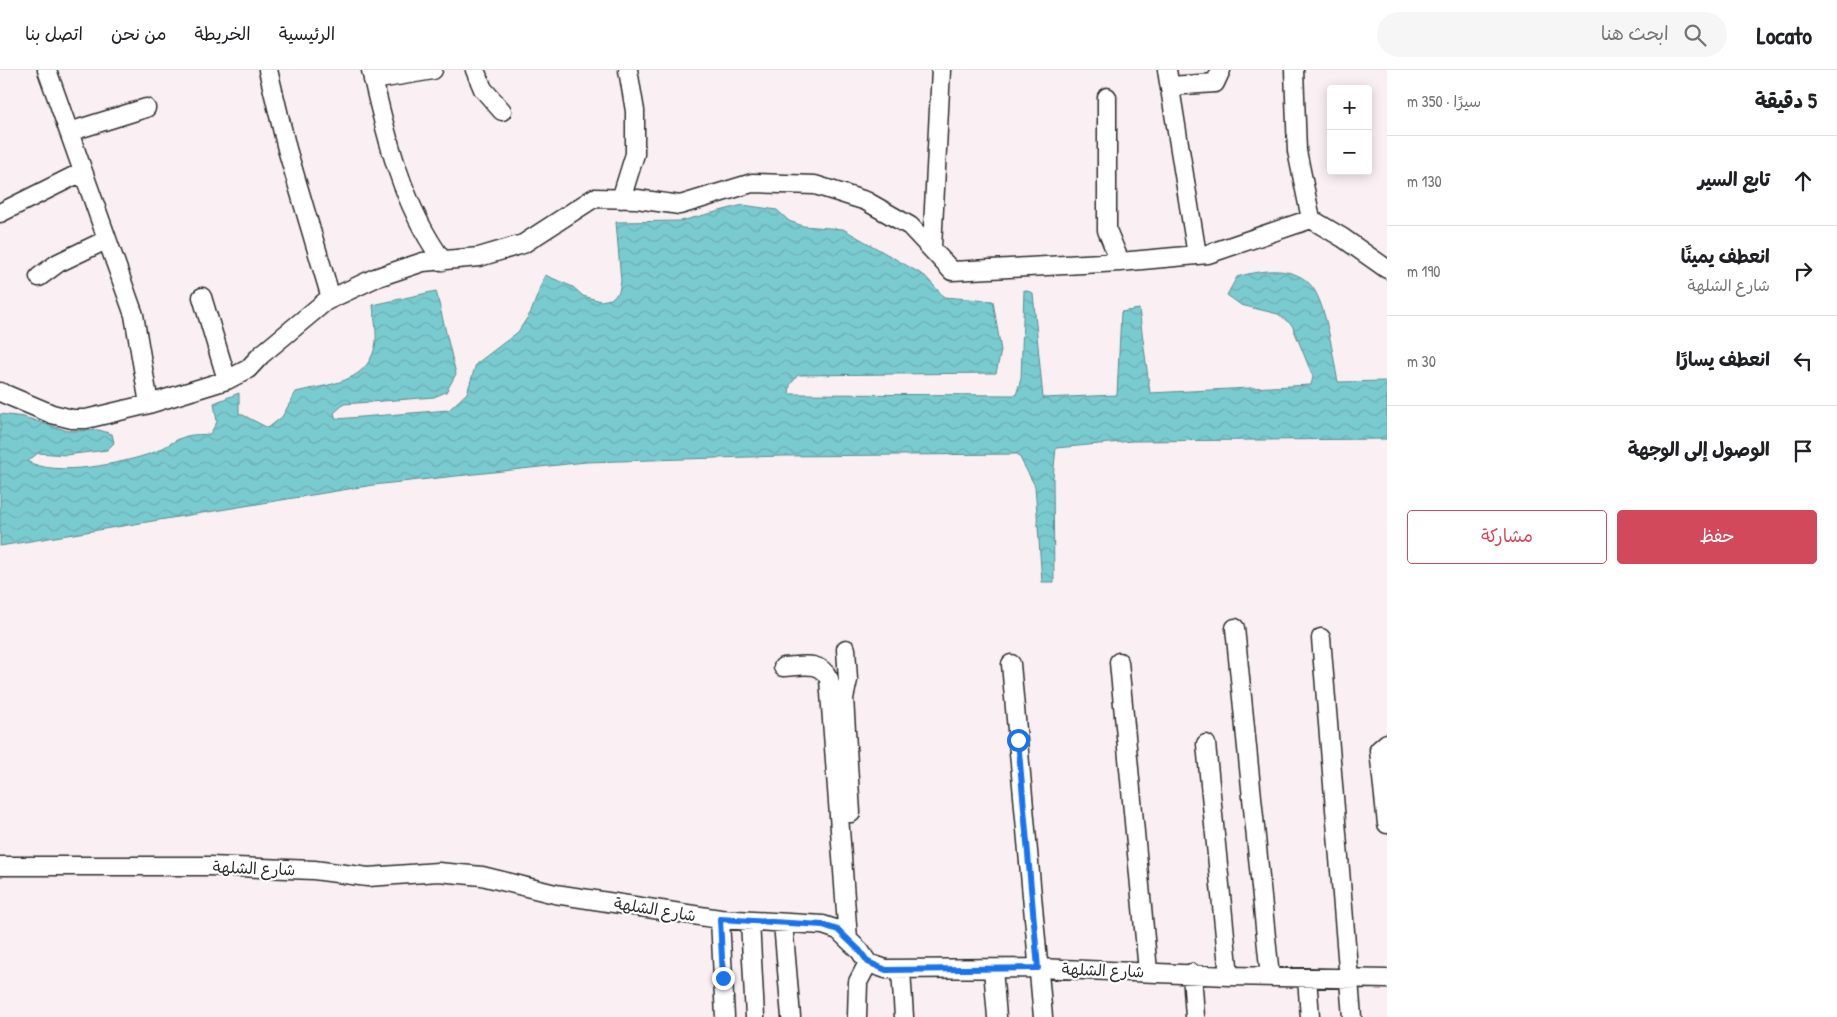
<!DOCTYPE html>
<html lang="ar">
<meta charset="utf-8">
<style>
:root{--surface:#fff;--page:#f6f6f6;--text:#202124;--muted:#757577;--line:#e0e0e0;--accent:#d1495b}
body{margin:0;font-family:"Patrick Hand","Playpen Sans Arabic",sans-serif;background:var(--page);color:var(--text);direction:rtl}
.controls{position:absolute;right:15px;top:15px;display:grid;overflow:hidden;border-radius:5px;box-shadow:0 2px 12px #0003}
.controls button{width:45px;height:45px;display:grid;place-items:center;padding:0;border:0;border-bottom:1px solid var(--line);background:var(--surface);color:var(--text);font:25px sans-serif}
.stop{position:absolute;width:15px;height:15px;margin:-11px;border:4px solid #1a73e8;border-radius:50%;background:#fff}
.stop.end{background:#1a73e8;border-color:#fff;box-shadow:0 1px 5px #0008}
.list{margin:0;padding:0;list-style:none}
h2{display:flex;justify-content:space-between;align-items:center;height:65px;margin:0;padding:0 20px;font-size:21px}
h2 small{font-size:16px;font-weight:400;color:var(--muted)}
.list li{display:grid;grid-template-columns:32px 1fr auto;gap:15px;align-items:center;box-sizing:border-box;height:90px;padding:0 20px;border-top:1px solid var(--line)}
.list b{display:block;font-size:19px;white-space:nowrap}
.list p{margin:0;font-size:16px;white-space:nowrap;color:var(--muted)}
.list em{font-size:16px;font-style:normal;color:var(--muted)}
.actions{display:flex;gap:10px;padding:15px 20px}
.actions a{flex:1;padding:11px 0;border:1px solid var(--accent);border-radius:5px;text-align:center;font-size:18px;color:var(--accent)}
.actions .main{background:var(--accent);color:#fff}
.icon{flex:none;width:28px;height:28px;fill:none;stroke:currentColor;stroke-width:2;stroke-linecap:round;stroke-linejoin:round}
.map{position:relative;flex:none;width:1387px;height:947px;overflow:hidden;direction:ltr}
header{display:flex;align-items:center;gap:30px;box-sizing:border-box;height:70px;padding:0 25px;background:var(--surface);border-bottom:1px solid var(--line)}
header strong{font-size:24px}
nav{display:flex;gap:28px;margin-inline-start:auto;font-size:18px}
.search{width:350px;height:45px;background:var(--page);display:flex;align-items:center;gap:12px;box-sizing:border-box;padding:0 18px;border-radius:28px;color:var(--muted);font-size:19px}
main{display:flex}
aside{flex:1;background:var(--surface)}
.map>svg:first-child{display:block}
</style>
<header>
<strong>Locato</strong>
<div class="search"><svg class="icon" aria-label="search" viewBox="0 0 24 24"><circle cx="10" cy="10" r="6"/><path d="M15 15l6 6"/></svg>ابحث هنا</div>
<nav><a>الرئيسية</a><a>الخريطة</a><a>من نحن</a><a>اتصل بنا</a></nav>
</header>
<main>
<aside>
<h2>5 دقيقة<small>سيرًا · 350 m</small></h2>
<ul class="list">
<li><svg class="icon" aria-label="ahead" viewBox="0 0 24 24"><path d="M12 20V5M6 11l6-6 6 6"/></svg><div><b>تابع السير</b></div><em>130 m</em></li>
<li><svg class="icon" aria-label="right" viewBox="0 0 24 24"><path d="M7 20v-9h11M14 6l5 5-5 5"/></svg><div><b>انعطف يمينًا</b><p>شارع الشلهة</p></div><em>190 m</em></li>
<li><svg class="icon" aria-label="left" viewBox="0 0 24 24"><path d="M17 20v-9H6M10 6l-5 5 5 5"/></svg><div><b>انعطف يسارًا</b></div><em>30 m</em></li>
<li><svg class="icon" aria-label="arrive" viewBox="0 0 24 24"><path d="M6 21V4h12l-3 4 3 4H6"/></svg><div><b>الوصول إلى الوجهة</b></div></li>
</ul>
<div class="actions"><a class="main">حفظ</a><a>مشاركة</a></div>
</aside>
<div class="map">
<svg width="1387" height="947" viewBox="0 0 1387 947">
<defs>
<pattern id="water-waves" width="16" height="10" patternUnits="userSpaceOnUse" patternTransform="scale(1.25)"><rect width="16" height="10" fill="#7acbd0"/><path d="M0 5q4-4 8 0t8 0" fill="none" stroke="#6aaeb3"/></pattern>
</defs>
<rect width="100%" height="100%" fill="#faeff3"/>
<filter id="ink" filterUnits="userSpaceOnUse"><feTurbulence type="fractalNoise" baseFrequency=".02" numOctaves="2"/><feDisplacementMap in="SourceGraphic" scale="10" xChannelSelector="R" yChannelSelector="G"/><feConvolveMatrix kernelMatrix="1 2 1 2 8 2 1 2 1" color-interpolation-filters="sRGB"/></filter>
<g filter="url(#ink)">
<path fill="url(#water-waves)" stroke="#5a8b8e" d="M743,135L777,140L789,151L803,156L843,159L925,206L944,227L993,231L1001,281L996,303L798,305L790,315L789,324L1016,325L1021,309L1024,220L1033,223L1043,328L1117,325L1121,242L1139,239L1150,323L1311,315L1313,307L1292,255L1278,244L1241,235L1227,225L1237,207C1260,200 1296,194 1313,218C1327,238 1333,287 1338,312L1387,311V369L1132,371L1056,378L1053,407L1054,512H1042L1035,416L1018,384L782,386L586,392L373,415L0,476V344L24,347L68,361L99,360L112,364L114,373L107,380L66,385L38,383L28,391C53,408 125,393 152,383C164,379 175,369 187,366C194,364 203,365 210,364L217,352L214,333L239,323V343L268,358L282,347L296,322C328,314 366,314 375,277C378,265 374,247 373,235L436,221L456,304L446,322L434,327L344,334L334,343L336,349L449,340L467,323L476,294L518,262L531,242L545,205L573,217L583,226L601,231L611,229L619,222L621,211L616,152L681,151Z"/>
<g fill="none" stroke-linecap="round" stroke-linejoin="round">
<defs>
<path id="minor" d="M47,0L134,245L149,334
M268,0L287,79L331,228
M371,0C386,66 402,135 443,191
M475,0L483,19L502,41
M1167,0L1197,185
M1294,0L1297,81L1311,149L1343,168L1387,199
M373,10L433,0
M1170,16L1215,13L1221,0
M1107,27V160L1120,192
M69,62L146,38
M621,129L635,84V41L628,0
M0,143L82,102
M932,177L941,0
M39,207L58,193L106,170
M202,227L227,310
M0,322L52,344L72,349H86L149,334L227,310L248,299L261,285L326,231L375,208L423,192L479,187L523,174L594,128L637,129L680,135L752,113L815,115L866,131L910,156L952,201L1120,192L1208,184L1311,149
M1235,558L1270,907
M1321,568L1352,947
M846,579L848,610L844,628L851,743
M1119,592L1148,901
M1011,594L1043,947
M783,597C802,596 820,590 829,609L848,869
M1387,673L1379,680L1387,754
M1206,674L1229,906
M0,796H209L314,800L368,807L438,802L482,806L555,824L720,849L823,855L838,860L860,881L868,893L886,899L1038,898L1229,906L1387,909
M720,849L725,947
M750,851L755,947
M783,853L791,947
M993,899L997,947
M901,900L904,947
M1192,903L1195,947
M1307,908L1310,947
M857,947L858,912L868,893"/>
</defs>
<use href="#minor" stroke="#2b2b2b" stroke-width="21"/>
<use href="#minor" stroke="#fff" stroke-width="18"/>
</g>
</g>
<g fill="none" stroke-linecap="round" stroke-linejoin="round" filter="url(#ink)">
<path stroke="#1a73e8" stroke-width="6" d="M723,908L720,849L823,855L838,860L860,881L868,892L886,900L1038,898L1018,670"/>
</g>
<g text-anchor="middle" stroke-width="4.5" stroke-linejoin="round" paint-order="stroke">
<g font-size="16" fill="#2b2b2b" stroke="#fff">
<text transform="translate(254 798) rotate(2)" y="6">شارع الشلهة</text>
<text transform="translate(655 839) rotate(9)" y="6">شارع الشلهة</text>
<text transform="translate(1103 900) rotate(2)" y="6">شارع الشلهة</text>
</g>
</g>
</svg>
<div class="controls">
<button>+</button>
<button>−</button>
</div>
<div class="stop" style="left:1018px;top:670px"></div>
<div class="stop end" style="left:723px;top:908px"></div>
</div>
</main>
